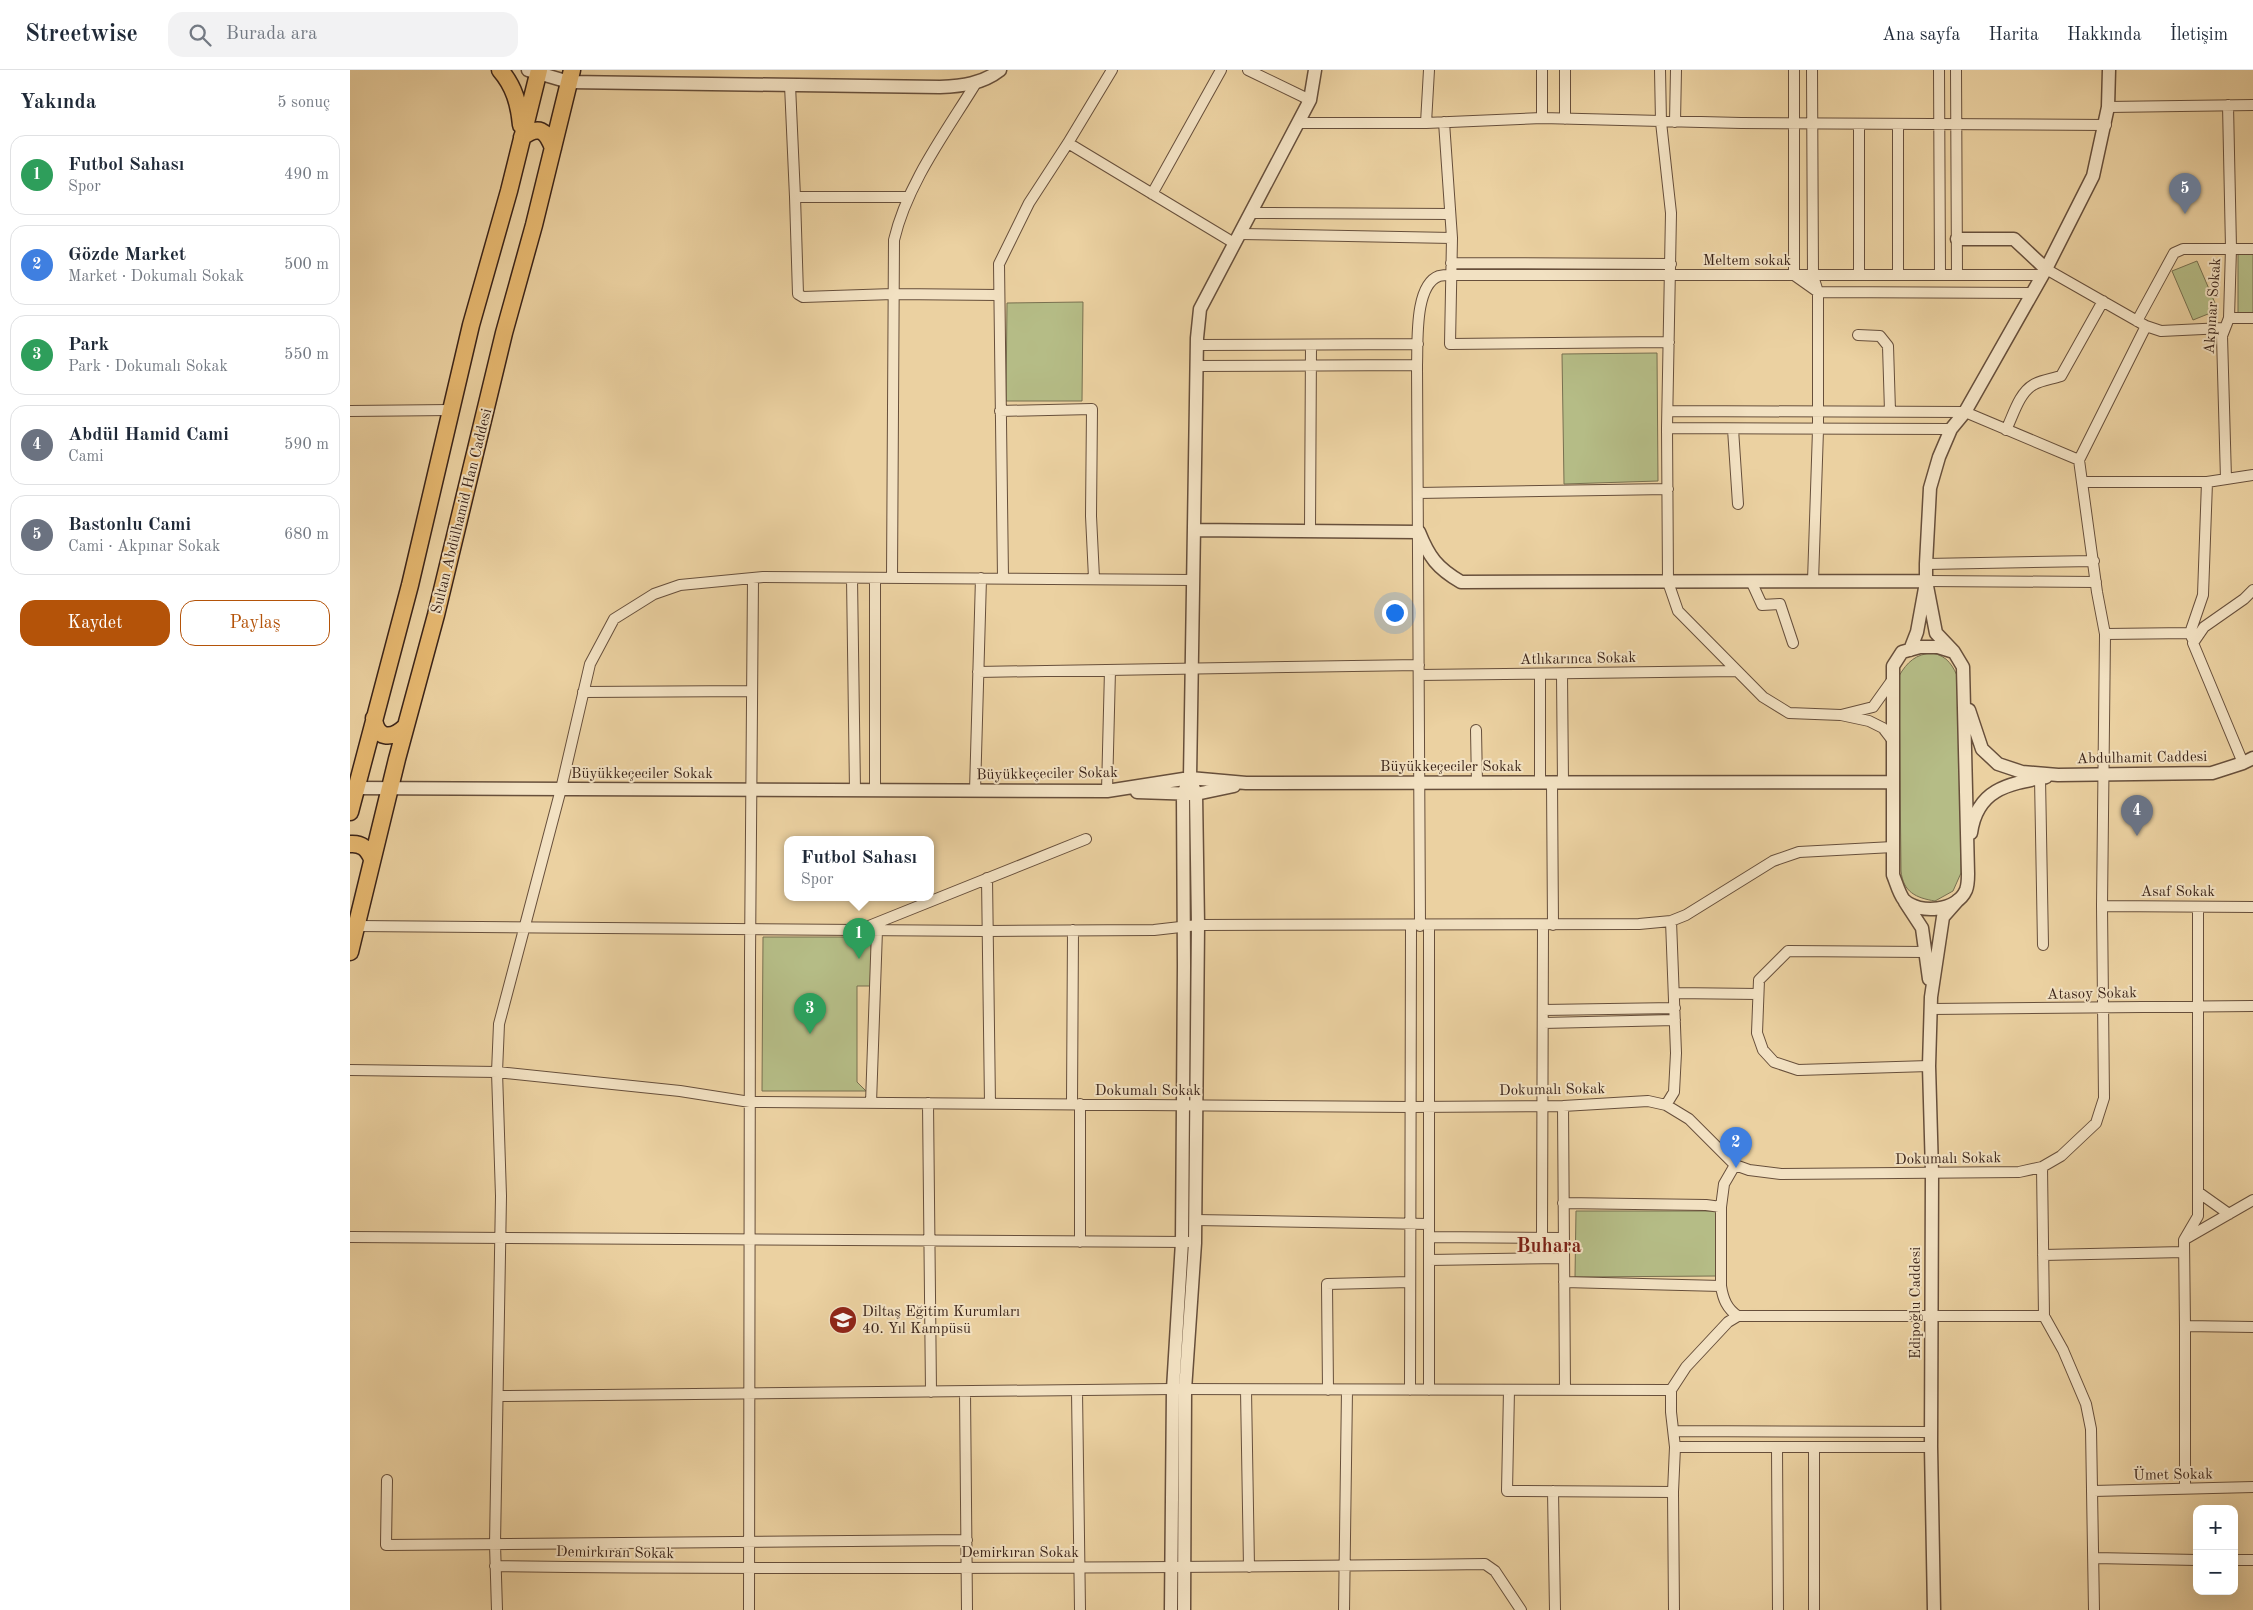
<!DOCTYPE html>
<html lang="tr">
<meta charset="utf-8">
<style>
:root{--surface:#fff;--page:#f2f2f3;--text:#1f2937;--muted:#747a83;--line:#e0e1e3;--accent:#b45309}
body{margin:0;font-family:"Old Standard TT",serif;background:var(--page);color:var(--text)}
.controls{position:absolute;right:15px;bottom:15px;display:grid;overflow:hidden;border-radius:10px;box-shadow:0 5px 20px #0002}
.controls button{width:45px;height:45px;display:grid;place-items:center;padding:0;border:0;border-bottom:1px solid var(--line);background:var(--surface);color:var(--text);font:25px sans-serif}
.you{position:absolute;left:1044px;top:542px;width:18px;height:18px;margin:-12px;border:4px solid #fff;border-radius:50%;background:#1a73e8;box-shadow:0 0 0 8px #1a73e833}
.badge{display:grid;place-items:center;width:32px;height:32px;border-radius:50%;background:var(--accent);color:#fff;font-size:16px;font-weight:700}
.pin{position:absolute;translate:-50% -41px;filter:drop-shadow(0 1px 2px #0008)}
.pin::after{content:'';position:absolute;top:26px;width:18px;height:15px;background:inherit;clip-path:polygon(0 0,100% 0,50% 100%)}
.popup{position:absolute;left:434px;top:766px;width:150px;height:65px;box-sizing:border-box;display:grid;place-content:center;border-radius:10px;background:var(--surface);filter:drop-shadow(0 1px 4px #0005);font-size:16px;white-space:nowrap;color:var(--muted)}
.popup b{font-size:19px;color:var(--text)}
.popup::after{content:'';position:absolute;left:50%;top:100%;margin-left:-10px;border:10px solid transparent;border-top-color:var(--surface)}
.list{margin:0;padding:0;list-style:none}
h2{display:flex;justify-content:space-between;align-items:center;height:65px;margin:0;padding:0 20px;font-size:21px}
h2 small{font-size:16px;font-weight:400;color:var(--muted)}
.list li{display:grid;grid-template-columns:32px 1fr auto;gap:15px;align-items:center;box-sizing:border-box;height:80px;margin:0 10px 10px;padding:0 10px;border:1px solid var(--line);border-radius:15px}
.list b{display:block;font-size:19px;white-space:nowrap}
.list p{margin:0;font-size:16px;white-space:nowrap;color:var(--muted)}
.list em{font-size:16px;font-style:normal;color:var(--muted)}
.actions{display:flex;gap:10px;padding:15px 20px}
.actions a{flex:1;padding:11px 0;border:1px solid var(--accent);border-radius:15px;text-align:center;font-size:18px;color:var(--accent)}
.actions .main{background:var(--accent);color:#fff}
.icon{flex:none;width:28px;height:28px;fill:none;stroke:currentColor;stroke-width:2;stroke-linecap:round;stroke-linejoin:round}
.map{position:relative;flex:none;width:1903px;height:1540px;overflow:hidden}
header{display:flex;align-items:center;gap:30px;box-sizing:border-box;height:70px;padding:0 25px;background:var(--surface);border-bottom:1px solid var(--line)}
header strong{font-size:24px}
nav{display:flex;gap:28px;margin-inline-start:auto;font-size:18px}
.search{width:350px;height:45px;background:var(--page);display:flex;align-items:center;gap:12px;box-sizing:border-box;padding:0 18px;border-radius:15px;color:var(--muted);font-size:19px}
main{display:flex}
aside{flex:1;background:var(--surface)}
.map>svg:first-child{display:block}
</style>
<header>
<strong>Streetwise</strong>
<div class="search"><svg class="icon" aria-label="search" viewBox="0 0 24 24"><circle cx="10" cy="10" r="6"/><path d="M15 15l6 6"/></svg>Burada ara</div>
<nav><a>Ana sayfa</a><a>Harita</a><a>Hakkında</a><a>İletişim</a></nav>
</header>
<main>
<aside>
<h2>Yakında<small>5 sonuç</small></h2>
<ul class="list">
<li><span class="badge" style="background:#2e9e5b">1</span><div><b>Futbol Sahası</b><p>Spor</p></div><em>490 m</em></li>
<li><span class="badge" style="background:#3f7fe0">2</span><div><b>Gözde Market</b><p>Market · Dokumalı Sokak</p></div><em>500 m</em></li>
<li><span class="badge" style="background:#2e9e5b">3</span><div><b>Park</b><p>Park · Dokumalı Sokak</p></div><em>550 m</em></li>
<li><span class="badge" style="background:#6b7280">4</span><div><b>Abdül Hamid Cami</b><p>Cami</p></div><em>590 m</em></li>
<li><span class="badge" style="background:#6b7280">5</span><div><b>Bastonlu Cami</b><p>Cami · Akpınar Sokak</p></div><em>680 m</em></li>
</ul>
<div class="actions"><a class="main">Kaydet</a><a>Paylaş</a></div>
</aside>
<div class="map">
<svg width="1903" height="1540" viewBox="0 0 1903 1540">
<rect width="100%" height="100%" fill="#ebd1a1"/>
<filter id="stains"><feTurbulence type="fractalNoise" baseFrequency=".004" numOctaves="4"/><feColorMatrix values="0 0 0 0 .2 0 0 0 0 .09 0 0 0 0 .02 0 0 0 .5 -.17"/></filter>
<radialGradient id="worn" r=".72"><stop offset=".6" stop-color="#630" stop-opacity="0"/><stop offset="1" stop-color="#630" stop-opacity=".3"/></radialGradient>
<path fill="#b5bc86" stroke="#787050" d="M1888,184H1903V243H1888Z
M1847,191L1868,240L1843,250L1822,201Z
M733,232L732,331H656L657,233Z
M1307,283L1308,411L1214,414L1212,284Z
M1582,583C1598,586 1603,596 1609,610L1611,803L1603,821L1585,831C1566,828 1553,822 1551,801L1549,606C1557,592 1566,584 1582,583Z
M413,867H523L522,916H507V1012L516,1021H412Z
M1226,1141H1366L1367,1206L1225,1207Z"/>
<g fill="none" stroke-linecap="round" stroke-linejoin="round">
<defs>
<path id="minor" d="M898,0L960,30
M1192,0V48
M1215,0V49
M1310,0L1311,52L1321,143L1317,358L1318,512L1328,541L1413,627L1439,643L1491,645
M1444,0V205L1468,222V360L1463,511
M1462,0L1463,206L1468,222L1681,223
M1589,0L1590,205
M1606,0L1607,205
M440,15L445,127
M1758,37L1903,35
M1094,52L1102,168L1100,274L1319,272
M1325,52L1326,0
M948,53H1076L1192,48L1391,53L1756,55
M1076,53L1079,0
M1509,54V205
M1548,54V205
M718,73L884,173
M802,124L871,0
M558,127H445L448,224L453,227L543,224L648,225
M901,143L1100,144
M890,164L1102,168
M1101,193L1321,194
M1879,248H1903
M1787,251L1824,183L1833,179H1903
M1796,256L1811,261L1874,258
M1508,265L1530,266L1538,276L1540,341
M847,275L1068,274
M846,296L1067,295
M0,341L101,340
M650,341L742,339L741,446L744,508
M1318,341L1615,342L1729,390L1796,256L1696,199
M1317,358L1601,359
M1383,359L1388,434
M1656,360C1663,346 1669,323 1683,315C1691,310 1702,309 1711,306L1753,231
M1876,409L1872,266L1879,248L1881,178L1878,35
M1733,412H1857L1903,405
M1068,423L1318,419
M960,460L961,275
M1576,494L1744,491
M502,508L505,720
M542,508L544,170C557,114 596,62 626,13
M653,508L649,194L679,133L718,73L762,0
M1401,511L1412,535L1430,534L1443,573
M1576,511L1746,512
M1840,563L1853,525L1857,412
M1755,564L1840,563L1842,568
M628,602L1069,595
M1212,604L1213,713
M1069,605L1387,601
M1543,609L1523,637L1491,645L1519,651L1533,658L1543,671
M233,622L402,621
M1126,660L1127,713
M1893,693L1843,573L1854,557L1894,529L1903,520
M1690,708L1693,875
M1190,713V604
M1202,713L1203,855
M525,720V508
M625,721L631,508
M757,721L760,600
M637,808L640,1034
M1752,836L1903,837
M6,856L637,861L804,860L848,855L1289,854L1321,851L1336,845L1423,791L1449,782L1543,777
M1070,856L1067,295C1068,273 1064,215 1089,206C1093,205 1097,205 1101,205H1692
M514,858L736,769
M1575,882L1438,881L1409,910L1407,963L1413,980L1424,992L1448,1000L1579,996
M1324,923L1408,924
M1581,939L1903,936
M1193,940L1325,938
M1193,953L1325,950
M0,1000L147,1002L330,1021L400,1032L1061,1037L1213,1036L1298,1031L1316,1035L1339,1049L1385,1095L1399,1100L1431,1104L1669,1102L1692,1097L1711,1086L1746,1053L1754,1028L1752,836L1755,564L1747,522L1729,390
M521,1033L527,860
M578,1033L581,1322
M722,1034L723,860
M730,1034V1172
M1316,1035L1324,1022L1326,983L1321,851
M1213,1036L1215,1320
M1692,1097L1694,1246L1713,1280L1736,1334L1741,1359L1744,1540
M1848,1122L1879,1144
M1213,1133L1356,1135L1371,1137
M845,1150L1079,1154
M0,1167L839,1172
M1079,1167L1213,1168
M1192,1168L1193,855
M1837,1168L1903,1130
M1693,1185L1834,1182
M1079,1190L1213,1188
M1214,1212L1371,1216C1373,1229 1377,1239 1388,1246
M1371,1216V1137L1374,1114L1385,1095
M1835,1256L1834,1170L1848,1146V837
M896,1320L899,1497
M978,1320L977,1214L1060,1212
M1060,1320L1061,856
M1079,1320V856
M1159,1320L1157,1421L1323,1422
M727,1321L730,1540
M615,1322L617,1540
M148,1326L823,1319L1321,1320
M1324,1361L1581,1362
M1325,1377H1581
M1464,1377V1540
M1427,1378L1428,1540
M37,1410L36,1475L617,1470
M1835,1419V1256L1903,1257
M1203,1421L1205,1540
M1743,1421L1903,1417
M1744,1488L1847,1490
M1884,1490H1903
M145,1496C475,1500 805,1498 1135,1494L1145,1501L1171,1540
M147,1540L145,1474L151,1126L147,1002L149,954L211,719L240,594L264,549L304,524L330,515L413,507L843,510
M399,1540L400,887L403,508
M994,1540L997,1320
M1324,1540L1323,1422L1325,1377L1321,1342V1320L1336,1297L1378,1252L1388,1246H1694"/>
<path id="tertiary" d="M178,0L219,12L590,17C612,16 632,14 650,0
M1607,169H1664L1696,199
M844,460L1069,462C1079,487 1087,498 1111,512L1576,511
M1570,577H1588L1604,582L1613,597L1618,804C1618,809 1618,815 1616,820C1607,841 1570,845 1554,830C1549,824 1546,812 1543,805V596L1552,582Z
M1560,580L1567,562L1575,518
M1604,582L1586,563L1576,511V494L1580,418L1589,387L1601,359L1615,342L1696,199L1743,106L1758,37L1759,0
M1619,640L1632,679L1648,694L1672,702L1708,705L1862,703L1893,693L1903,688
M0,718L757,721L840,708L896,713L1543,712
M787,722L846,724L884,716
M1621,763C1627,719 1658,714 1696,707
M1555,832L1572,858L1579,909
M821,1540L823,1319L832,1172L834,896L833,724L840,708
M834,1540L835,1320L845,1173L848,855L846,724L840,708L847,268L850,239L960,30L965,0
M1584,1540L1581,1377L1582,1102L1579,996L1581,927L1593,847L1608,830"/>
<path id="primary" d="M150,0C164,16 169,34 171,55
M172,67C189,55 196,60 203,78
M24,648C26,669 41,670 55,657
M0,742L60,515L121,255L159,121L189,0
M0,774C12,773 18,779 22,789
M0,882L47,689L86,545L154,263L184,155L222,0"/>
</defs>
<use href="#minor" stroke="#674f3b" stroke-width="12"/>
<use href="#tertiary" stroke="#674f3b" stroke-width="15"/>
<use href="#primary" stroke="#3b2419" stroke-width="19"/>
<use href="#minor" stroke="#f2e1c2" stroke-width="10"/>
<use href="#tertiary" stroke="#f2e1c2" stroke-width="12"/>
<use href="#primary" stroke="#e6b870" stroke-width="16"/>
</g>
<defs>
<symbol id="school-disc" viewBox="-11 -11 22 22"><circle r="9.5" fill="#8f2418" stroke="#f2e1c2"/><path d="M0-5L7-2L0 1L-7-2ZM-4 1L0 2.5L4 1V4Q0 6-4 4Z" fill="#fff"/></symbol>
</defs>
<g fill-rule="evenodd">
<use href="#school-disc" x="477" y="1234" width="32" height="32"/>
</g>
<g text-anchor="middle" stroke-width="4" stroke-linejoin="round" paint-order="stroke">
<g font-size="15" fill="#3b2419" stroke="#f2e1c2">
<text x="1397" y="195">Meltem sokak</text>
<text transform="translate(1862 236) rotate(-86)" y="5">Akpınar Sokak</text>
<text transform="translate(111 441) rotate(-76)" y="5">Sultan Abdülhamid Han Caddesi</text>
<text transform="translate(1228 588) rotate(-1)" y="5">Atlıkarınca Sokak</text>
<text transform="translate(1792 687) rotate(-1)" y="5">Abdulhamit Caddesi</text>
<text x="1101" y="701">Büyükkeçeciler Sokak</text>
<text x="292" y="708">Büyükkeçeciler Sokak</text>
<text transform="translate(697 703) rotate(-1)" y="5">Büyükkeçeciler Sokak</text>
<text x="1828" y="826">Asaf Sokak</text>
<text transform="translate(1742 923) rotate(-1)" y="5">Atasoy Sokak</text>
<text transform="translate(1202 1019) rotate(-1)" y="5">Dokumalı Sokak</text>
<text x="798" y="1025">Dokumalı Sokak</text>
<text transform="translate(1598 1088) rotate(-1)" y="5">Dokumalı Sokak</text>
<text transform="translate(1565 1233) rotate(-90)" y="5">Edipoğlu Caddesi</text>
<text transform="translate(1823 1404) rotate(-1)" y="5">Ümet Sokak</text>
<text transform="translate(265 1482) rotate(1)" y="5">Demirkıran Sokak</text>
<text x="670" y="1487">Demirkıran Sokak</text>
</g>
<g font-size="15" fill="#3b2419" stroke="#f2e1c2" text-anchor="start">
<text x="512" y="1246">Diltaş Eğitim Kurumları<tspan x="512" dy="17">40. Yıl Kampüsü</tspan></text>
</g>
<g font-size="20" font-weight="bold" fill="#7a1f14" stroke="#f2e1c2">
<text x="1199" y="1182">Buhara</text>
</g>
</g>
<rect width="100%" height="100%" filter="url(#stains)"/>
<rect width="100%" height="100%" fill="url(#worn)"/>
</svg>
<div class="controls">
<button>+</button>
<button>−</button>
</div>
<div class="you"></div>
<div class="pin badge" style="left:509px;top:889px;background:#2e9e5b">1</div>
<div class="popup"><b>Futbol Sahası</b>Spor</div>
<div class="pin badge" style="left:1386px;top:1098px;background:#3f7fe0">2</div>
<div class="pin badge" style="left:460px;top:964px;background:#2e9e5b">3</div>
<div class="pin badge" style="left:1787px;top:766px;background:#6b7280">4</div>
<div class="pin badge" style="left:1835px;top:144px;background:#6b7280">5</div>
</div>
</main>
